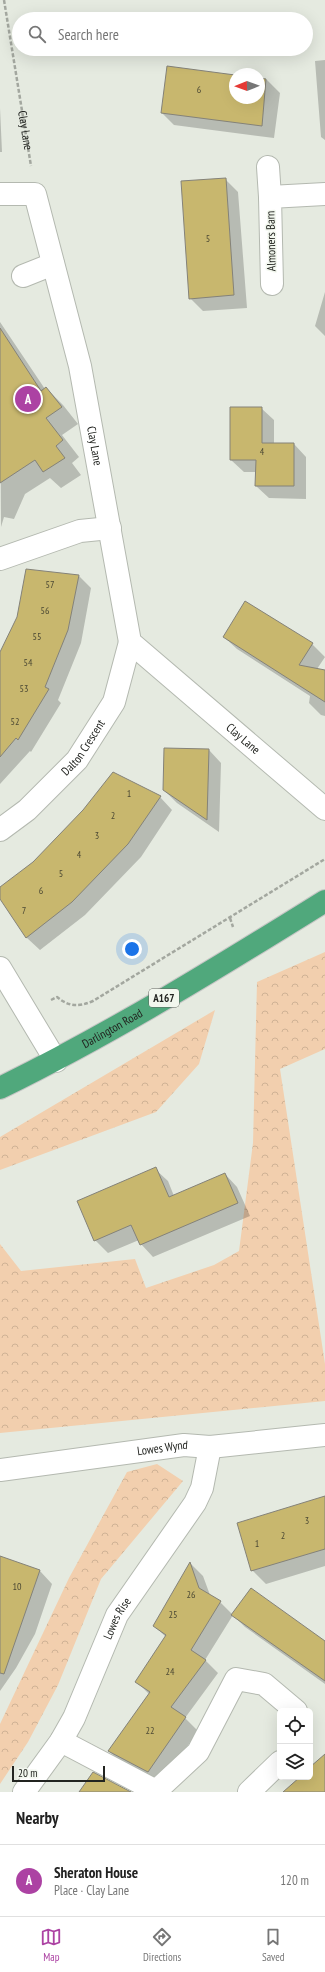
<!DOCTYPE html>
<meta charset="utf-8">
<style>
:root{--surface:#fff;--page:#f2f2f2;--text:#222;--muted:#767676;--line:#e0e0e0;--accent:#ac42a3}
body{margin:0;font-family:"PT Sans Narrow",sans-serif;background:var(--page);color:var(--text)}
.controls{position:absolute;right:12px;bottom:12px;display:grid;overflow:hidden;border-radius:6px;box-shadow:0 4px 16px #0002}
.controls button{width:36px;height:36px;display:grid;place-items:center;padding:0;border:0;border-bottom:1px solid var(--line);background:var(--surface);color:var(--text);font:20px sans-serif}
.compass{position:absolute;left:229px;top:68px;width:36px;height:36px;border-radius:50%;background:var(--surface);box-shadow:0 4px 16px #0002;rotate:269deg}
.scale{position:absolute;left:12px;bottom:10px;width:93px;box-sizing:border-box;padding-left:4px;border:2px solid #222420;border-top:0;font-size:11px;line-height:14px;white-space:nowrap;color:#222420;-webkit-text-stroke:3px #f2f7ee;paint-order:stroke}
.you{position:absolute;left:132px;top:949px;width:14px;height:14px;margin:-10px;border:3px solid #fff;border-radius:50%;background:#1a73e8;box-shadow:0 0 0 6px #1a73e833}
.badge{display:grid;place-items:center;width:26px;height:26px;border-radius:50%;background:var(--accent);color:#fff;font-size:13px;font-weight:700}
.pin{position:absolute;translate:-50% -50%;border:2px solid #fff;box-shadow:0 1px 4px #0006}
.list{margin:0;padding:0;list-style:none}
h2{display:flex;justify-content:space-between;align-items:center;height:52px;margin:0;padding:0 16px;font-size:17px}
h2 small{font-size:13px;font-weight:400;color:var(--muted)}
.list li{display:grid;grid-template-columns:26px 1fr auto;gap:12px;align-items:center;box-sizing:border-box;height:72px;padding:0 16px;border-top:1px solid var(--line)}
.list b{display:block;font-size:15px;white-space:nowrap}
.list p{margin:0;font-size:13px;white-space:nowrap;color:var(--muted)}
.list em{font-size:13px;font-style:normal;color:var(--muted)}
.icon{flex:none;width:22px;height:22px;fill:none;stroke:currentColor;stroke-width:2;stroke-linecap:round;stroke-linejoin:round}
.map{position:relative;flex:none;width:325px;height:1792px;overflow:hidden}
.search{position:absolute;background:var(--surface);box-shadow:0 4px 16px #0002;left:12px;right:12px;top:12px;height:44px;display:flex;align-items:center;gap:10px;box-sizing:border-box;padding:0 14px;border-radius:22px;color:var(--muted);font-size:15px}
.sheet{height:124px;background:var(--surface)}
nav{display:flex;justify-content:space-around;align-items:center;box-sizing:border-box;height:56px;border-top:1px solid var(--line);background:var(--surface);font-size:11px;color:var(--muted)}
nav a{display:grid;justify-items:center;gap:2px}
nav .on{color:var(--accent)}
.map>svg:first-child{display:block}
</style>
<div class="map">
<svg width="325" height="1792" viewBox="0 0 325 1792">
<defs>
<pattern id="forest-crowns" width="20" height="18" patternUnits="userSpaceOnUse"><rect width="20" height="18" fill="#f2cfae"/><path d="M2 6a3 3 0 1 1 6 0M12 15a3 3 0 1 1 6 0" fill="none" stroke="#cfb295"/></pattern>
</defs>
<rect width="100%" height="100%" fill="#e5eae0"/>
<path fill="url(#forest-crowns)" d="M325,952V1049L280,1069L325,1364V1401L0,1433V1244L21,1271L135,1259L146,1288L214,1265L239,1251L253,1143L257,982Z
M215,1010L199,1064L156,1112L0,1170V1137Z
M157,1464L183,1481L101,1579L58,1685L28,1742L0,1784V1724L69,1578L127,1472Z"/>
<path fill="#0003" d="M325,60V140L321,137L315,61Z
M235,76V98H259V79L267,80L280,93L274,138L174,125L162,113Z
M0,108L2,152H0Z
M225,179L238,192L247,308L203,311L190,298Z
M325,292V336L315,326Z
M0,322L45,389L46,388L63,405L78,424L62,435L79,457L72,463L81,475L61,488L50,478L25,494L14,519L4,517L1,527Z
M261,408L274,420V444H294L306,457V499L269,498L256,486L257,472H244L231,460Z
M79,576L91,588L81,643L58,700L61,703L31,752L30,751L0,784V656Z
M224,637L312,644L325,657L317,669L325,671V716L321,715L309,703L310,696L237,649Z
M209,750L221,763L219,832L177,803L164,790Z
M160,797L172,810L141,857L85,915L40,950L27,938L0,897V888Z
M155,1169L168,1181L174,1196L225,1174L237,1187L250,1216L153,1257L141,1244L139,1240L108,1253L95,1240Z
M325,1497V1566L266,1584L252,1570Z
M0,1562L40,1571L52,1584L35,1634L16,1668L0,1691Z
M191,1564L203,1576L210,1595L220,1602L233,1615L325,1643V1684L245,1627L233,1615L205,1660L218,1673L185,1718L198,1731L162,1782L122,1764L109,1751L149,1694L136,1681L166,1637L154,1626Z"/>
<path fill="#c8b76e" stroke="#848279" d="M167,66L235,75V98H259V78L266,79L262,126L161,113Z
M226,178L234,295L189,299L181,181Z
M0,328L41,391L46,387L62,407L46,418L63,440L56,446L65,458L43,472L35,460L0,483Z
M230,407H262V443H294V486H255L256,460H230Z
M26,569L79,575L68,630L45,687L49,689L18,740L16,738L0,757V652L17,617Z
M245,601L313,643L299,665L325,670V702L223,637Z
M164,748L209,749L207,820L163,790Z
M113,772L161,796L128,844L72,902L26,938L0,899V887L33,862L83,810Z
M156,1167L169,1197L225,1173L238,1203L140,1245L131,1225L94,1241L77,1201Z
M325,1496V1549L251,1571L237,1523Z
M0,1556L40,1570L4,1674L0,1673Z
M190,1562L199,1588L221,1601L191,1650L206,1660L171,1707L186,1717L148,1772L108,1751L150,1692L135,1682L166,1635L153,1626Z
M251,1588L325,1641V1681L231,1615Z
M325,1754V1792H283L300,1777H310V1767Z
M93,1772L131,1792H79Z"/>
<g fill="none" stroke-linecap="round" stroke-linejoin="round">
<defs>
<g id="minor">
<path d="M268,167L270,197"/>
<path id="s2" d="M0,194H35L80,366L130,642L325,809"/>
<path d="M23,276L53,264"/>
<path d="M272,284L270,197L325,194"/>
<path d="M0,559L80,531L110,528"/>
<path id="s3" d="M0,830L27,810L77,760L114,702L130,642"/>
<path d="M0,968L56,1061"/>
<path id="s4" d="M0,1470L184,1445L210,1447L325,1435"/>
<path d="M61,1741L156,1791"/>
<path id="s5" d="M24,1792L61,1741L74,1718L117,1615L195,1503L202,1488L210,1447"/>
<path d="M155,1792L198,1752L236,1679L264,1684L296,1711"/>
<path d="M249,1792L280,1762"/>
</g>
<g id="highway">
<path id="s6" d="M0,1088C112,1033 219,967 325,901"/>
</g>
</defs>
<use href="#minor" stroke="#b4b9b0" stroke-width="24"/>
<use href="#highway" stroke="#c6c6c5" stroke-width="24"/>
<g stroke="#a3a79f" stroke-width="2.5" stroke-dasharray="4 2" stroke-linecap="butt">
<path id="s1" d="M4,0L31,166"/>
<path d="M230,918L233,927"/>
<path d="M51,1000L57,997C69,1007 79,1007 93,1001L325,859"/>
</g>
<use href="#minor" stroke="#fff" stroke-width="22"/>
<use href="#highway" stroke="#50a87c" stroke-width="22"/>
</g>
<g text-anchor="middle" stroke-width="3" stroke-linejoin="round" paint-order="stroke">
<g font-size="10" fill="#4c4934">
<text x="199" y="93">6</text>
<text x="208" y="242">5</text>
<text x="262" y="455">4</text>
<text x="50" y="588">57</text>
<text x="45" y="614">56</text>
<text x="37" y="640">55</text>
<text x="28" y="666">54</text>
<text x="24" y="692">53</text>
<text x="15" y="725">52</text>
<text x="129" y="797">1</text>
<text x="113" y="819">2</text>
<text x="97" y="839">3</text>
<text x="79" y="858">4</text>
<text x="61" y="877">5</text>
<text x="41" y="894">6</text>
<text x="24" y="914">7</text>
<text x="307" y="1524">3</text>
<text x="283" y="1539">2</text>
<text x="257" y="1547">1</text>
<text x="17" y="1590">10</text>
<text x="191" y="1598">26</text>
<text x="173" y="1618">25</text>
<text x="170" y="1675">24</text>
<text x="150" y="1734">22</text>
</g>
<rect fill="#f2f7ee" stroke="#60635e" stroke-width="1" x="149" y="989" width="30" height="18" rx="3"/>
<g font-size="11" font-weight="bold" fill="#222420">
<text x="164" y="1002">A167</text>
</g>
<g font-size="12" fill="#222420" stroke="#f2f7ee">
<text dy="4" stroke="none"><textPath href="#s1" startOffset="132">Clay Lane</textPath></text>
<text transform="translate(271 241) rotate(-91)" y="4">Almoners Barn</text>
<text dy="4" stroke="none"><textPath href="#s2" startOffset="294">Clay Lane</textPath></text>
<text dy="4" stroke="none"><textPath href="#s2" startOffset="642">Clay Lane</textPath></text>
<text dy="4" stroke="none"><textPath href="#s3" startOffset="118">Dalton Crescent</textPath></text>
<text dy="4" stroke="none"><textPath href="#s6" startOffset="127">Darlington Road</textPath></text>
<text dy="4" stroke="none"><textPath href="#s4" startOffset="164">Lowes Wynd</textPath></text>
<text dy="4" stroke="none"><textPath href="#s5" startOffset="198">Lowes Rise</textPath></text>
</g>
</g>
</svg>
<div class="controls">
<button><svg class="icon" aria-label="locate" viewBox="0 0 24 24"><circle cx="12" cy="12" r="6"/><path d="M12 2v4M12 18v4M2 12h4M18 12h4"/></svg></button>
<button><svg class="icon" aria-label="layers" viewBox="0 0 24 24"><path d="M12 4l9 5-9 5-9-5zM3 14l9 5 9-5"/></svg></button>
</div>
<svg class="compass" viewBox="-18 -18 36 36"><path d="M0-13l5 13h-10z" fill="#e53935"/><path d="M0 13l5-13h-10z" fill="#767676"/></svg>
<div class="scale">20 m</div>
<div class="you"></div>
<div class="pin badge" style="left:28px;top:399px">A</div>
<div class="search"><svg class="icon" aria-label="search" viewBox="0 0 24 24"><circle cx="10" cy="10" r="6"/><path d="M15 15l6 6"/></svg>Search here</div>
</div>
<section class="sheet">
<h2>Nearby<small></small></h2>
<ul class="list">
<li><span class="badge">A</span><div><b>Sheraton House</b><p>Place · Clay Lane</p></div><em>120 m</em></li>
</ul>
</section>
<nav>
<a class="on"><svg class="icon" aria-label="map" viewBox="0 0 24 24"><path d="M3 6l6-2 6 2 6-2v14l-6 2-6-2-6 2zM9 4v14M15 6v14"/></svg>Map</a>
<a><svg class="icon" aria-label="directions" viewBox="0 0 24 24"><path d="M12 3l9 9-9 9-9-9zM9 14v-3h6M13 9l2 2-2 2"/></svg>Directions</a>
<a><svg class="icon" aria-label="saved" viewBox="0 0 24 24"><path d="M7 4h10v16l-5-4-5 4z"/></svg>Saved</a>
</nav>
